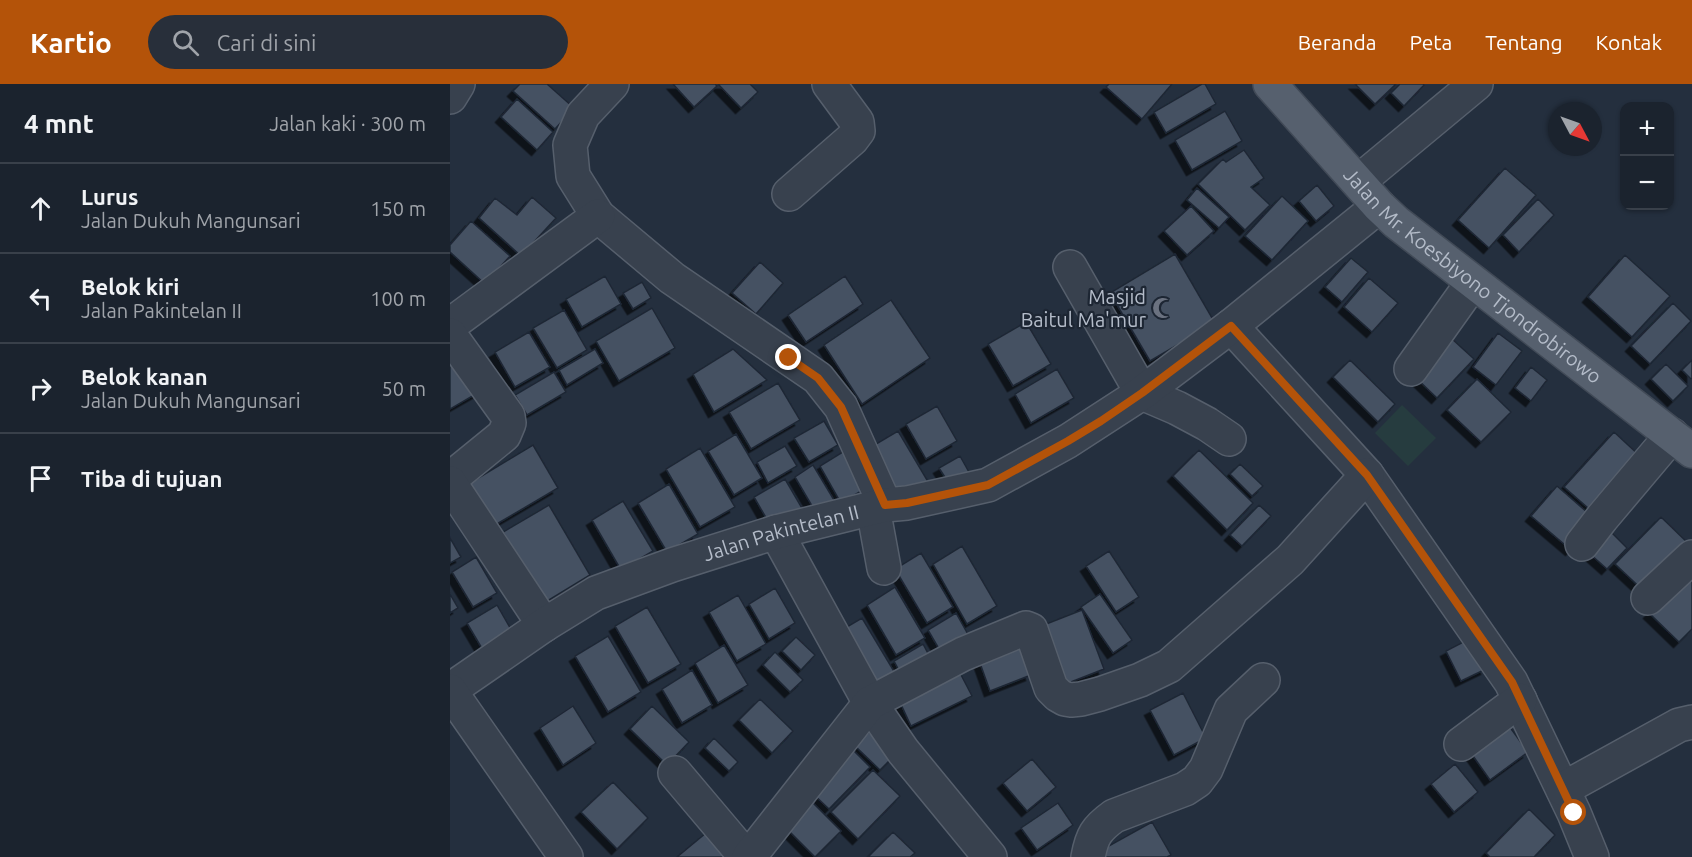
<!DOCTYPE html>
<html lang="id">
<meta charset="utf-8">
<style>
:root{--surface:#1b232e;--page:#282f3a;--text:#f1f3f6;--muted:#a0a4aa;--line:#39404a;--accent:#b45309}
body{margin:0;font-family:Ubuntu,sans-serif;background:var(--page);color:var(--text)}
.controls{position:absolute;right:18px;top:18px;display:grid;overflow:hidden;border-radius:12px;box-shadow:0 2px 4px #0004}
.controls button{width:54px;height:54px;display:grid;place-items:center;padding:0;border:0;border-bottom:2px solid var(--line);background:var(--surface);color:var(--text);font:30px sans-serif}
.compass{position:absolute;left:1098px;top:18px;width:54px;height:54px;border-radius:50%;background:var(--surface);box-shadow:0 2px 4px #0004;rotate:131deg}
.stop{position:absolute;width:18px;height:18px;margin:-14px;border:4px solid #b45309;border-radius:50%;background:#fff}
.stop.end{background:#b45309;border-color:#fff;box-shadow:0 2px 6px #0008}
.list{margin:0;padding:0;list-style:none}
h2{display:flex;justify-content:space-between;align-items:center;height:78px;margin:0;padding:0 24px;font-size:26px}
h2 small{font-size:20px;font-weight:400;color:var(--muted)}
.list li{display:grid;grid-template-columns:39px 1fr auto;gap:18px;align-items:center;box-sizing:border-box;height:90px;padding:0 24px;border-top:2px solid var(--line)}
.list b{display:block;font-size:22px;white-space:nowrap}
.list p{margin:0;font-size:20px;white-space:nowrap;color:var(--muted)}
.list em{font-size:20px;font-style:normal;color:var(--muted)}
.icon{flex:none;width:33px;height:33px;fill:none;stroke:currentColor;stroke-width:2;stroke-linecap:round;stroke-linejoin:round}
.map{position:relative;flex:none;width:1242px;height:773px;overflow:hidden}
header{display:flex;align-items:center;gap:36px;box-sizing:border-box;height:84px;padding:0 30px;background:var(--accent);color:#fff}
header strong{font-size:28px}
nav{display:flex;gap:33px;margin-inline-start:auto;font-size:21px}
.search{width:420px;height:54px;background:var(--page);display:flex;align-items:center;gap:15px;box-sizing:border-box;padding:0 21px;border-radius:33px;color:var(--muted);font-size:22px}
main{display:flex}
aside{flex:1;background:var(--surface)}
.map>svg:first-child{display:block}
</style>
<header>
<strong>Kartio</strong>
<div class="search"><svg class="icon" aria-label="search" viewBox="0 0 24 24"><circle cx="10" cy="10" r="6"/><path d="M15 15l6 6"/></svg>Cari di sini</div>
<nav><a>Beranda</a><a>Peta</a><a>Tentang</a><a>Kontak</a></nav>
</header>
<main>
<aside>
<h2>4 mnt<small>Jalan kaki · 300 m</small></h2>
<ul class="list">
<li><svg class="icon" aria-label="ahead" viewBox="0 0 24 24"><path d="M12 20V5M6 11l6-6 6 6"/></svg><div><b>Lurus</b><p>Jalan Dukuh Mangunsari</p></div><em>150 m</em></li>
<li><svg class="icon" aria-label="left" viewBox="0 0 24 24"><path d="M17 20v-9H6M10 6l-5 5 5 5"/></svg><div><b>Belok kiri</b><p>Jalan Pakintelan II</p></div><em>100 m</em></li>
<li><svg class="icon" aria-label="right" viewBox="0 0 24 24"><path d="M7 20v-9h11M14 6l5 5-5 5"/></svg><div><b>Belok kanan</b><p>Jalan Dukuh Mangunsari</p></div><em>50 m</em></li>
<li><svg class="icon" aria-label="arrive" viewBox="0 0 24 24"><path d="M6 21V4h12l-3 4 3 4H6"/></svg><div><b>Tiba di tujuan</b></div></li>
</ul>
</aside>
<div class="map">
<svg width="1242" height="773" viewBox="0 0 1242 773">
<defs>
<filter id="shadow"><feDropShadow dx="-5.5" dy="5.5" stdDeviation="0" flood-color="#0009"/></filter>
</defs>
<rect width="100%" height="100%" fill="#242f3e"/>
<path fill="#263c3f" d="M952,321L986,354L958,382L925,349Z"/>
<path fill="#455162" stroke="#1f2835" stroke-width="1.5" filter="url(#shadow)" d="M70,0H97L124,24L105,45L63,7Z
M223,0H265L267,2L244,23Z
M268,0H300L308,8L291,24Z
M659,0H722L692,35L656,3Z
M752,0H755L766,20L716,49L704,28Z
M905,0H946L925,20Z
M950,0H973L974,1L954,22L941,9Z
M67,15L103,48L87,66L51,33Z
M775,27L792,57L742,86L725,56Z
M794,66L814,94L801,103L820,121L795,146L748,100L773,75L776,78Z
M1055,84L1086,111L1039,164L1008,136Z
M867,101L884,122L866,137L849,117Z
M747,104L779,133L769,144L737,116Z
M832,112L858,137L822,176L795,152Z
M82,113L106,134L71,172L29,134L45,114L67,131Z
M1088,115L1104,131L1069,168L1053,151Z
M741,122L764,147L737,171L714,147Z
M21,137L60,172L35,200L0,168V161Z
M725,170L765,239L700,277L660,209Z
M1175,171L1220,212L1182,253L1138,213Z
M901,174L918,188L892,218L875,203Z
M310,178L333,199L306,230L282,209Z
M155,192L171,220L132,243L116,215Z
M395,192L413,220L356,258L338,231Z
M919,194L948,219L922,248L894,223Z
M192,198L201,214L183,225L173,209Z
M441,216L480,274L412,320L374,261Z
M1223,219L1241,237L1200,280L1181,262Z
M202,224L225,264L169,297L146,257Z
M114,226L137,266L107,284L83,244Z
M576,238L601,280L563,302L538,260Z
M79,248L100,283L65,303L45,268Z
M1048,249L1072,267L1046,301L1023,283Z
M1001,254L1024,275L987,314L964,292Z
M145,265L153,279L117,301L109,286Z
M283,265L317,296L264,328L243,290Z
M900,276L945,320L928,338L883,293Z
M1242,276V294L1241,295L1232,286Z
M0,278L31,307L0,325Z
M1216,280L1238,302L1223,317L1201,295Z
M1081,283L1097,296L1081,317L1065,304Z
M607,285L624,314L581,339L565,310Z
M104,288L116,308L77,331L65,311Z
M1027,295L1061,328L1031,358L997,326Z
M328,299L350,336L301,365L279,328Z
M487,322L507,357L476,375L456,340Z
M374,337L388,361L359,378L344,354Z
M448,347L480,401L452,417L421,363Z
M1164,348L1191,373L1146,431L1114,403Z
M286,350L312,394L284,411L258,367Z
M83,361L108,404L45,441L20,399Z
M335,362L347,382L318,399L307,378Z
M250,364L285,423L250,443L216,385Z
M396,366L418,403L391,419L370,382Z
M749,366L803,419L777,446L723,392Z
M510,372L520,390L500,401L489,384Z
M790,380L813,402L802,412L780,390Z
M363,381L387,421L368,432L345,393Z
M335,395L353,426L322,444L304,413Z
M219,400L248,450L217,468L188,419Z
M1107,402L1146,436L1121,466L1081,432Z
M173,417L203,467L171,486L142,436Z
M99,421L140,491L94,519L53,448Z
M809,421L821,432L792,462L780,451Z
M1211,433L1242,463L1198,511L1165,480Z
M1159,446L1177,464L1157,485L1139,469Z
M0,454L11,473L0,479Z
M512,462L547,522L517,540L483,480Z
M659,467L689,513L666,528L636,482Z
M471,469L503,523L477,539L445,485Z
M26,473L47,509L23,523L2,488Z
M1242,488V545L1229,558L1199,529Z
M445,503L475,554L446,571L417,521Z
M325,504L345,539L319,555L299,520Z
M0,510L8,524L0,529Z
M650,510L682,556L663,569L631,523Z
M288,511L316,560L287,577L259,528Z
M47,521L67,556L37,573L17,539Z
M197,523L231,580L198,599L165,542Z
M632,526L654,585L608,603L586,544Z
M506,529L520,554L492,570L478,546Z
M412,534L445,589L423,602L390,547Z
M158,552L191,608L158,628L125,572Z
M346,553L365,571L351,586L332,567Z
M1021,554L1036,585L1011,597L996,567Z
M473,560L482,577L453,594L444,577Z
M274,561L298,601L268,619L245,579Z
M571,563L581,591L540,607L530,579Z
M325,568L353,596L340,608L313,581Z
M242,586L262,621L232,639L212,605Z
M509,587L522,612L461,642L449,616Z
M733,609L756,654L724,671L700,626Z
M310,615L343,647L322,669L289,636Z
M123,622L146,659L113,681L90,644Z
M202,622L239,658L217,681L180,645Z
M1059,642L1078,668L1040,696L1021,669Z
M419,648L443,673L430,686L405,662Z
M264,654L288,678L279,687L255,664Z
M402,665L420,683L379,725L360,707Z
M582,675L606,703L577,727L553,699Z
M1005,680L1028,708L1004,728L981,700Z
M423,686L450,712L408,755L381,728Z
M163,698L198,734L167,765L131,728Z
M360,716L391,747L365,773L334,742Z
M608,719L623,741L587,766L571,744Z
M1079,725L1105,751L1084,773H1040L1036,769Z
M702,738L721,771L717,773H649L646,769Z
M443,748L465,769L460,773H418Z
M256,749L275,773H227Z"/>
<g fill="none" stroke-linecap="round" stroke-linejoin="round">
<defs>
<g id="minor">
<path d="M162,0L133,31L120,61L123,92L148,132L222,194L368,294L391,323L435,421"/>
<path d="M0,13L8,0"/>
<path d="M908,98L1026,0"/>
<path d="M339,110L402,55L408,47L407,38L379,0"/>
<path d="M620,183L692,309L727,324L757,340L779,355"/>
<path d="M0,241L148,132"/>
<path d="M781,242L917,391L1061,598L1124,729L1142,773"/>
<path d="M0,251L58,332L59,339L54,351L0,395"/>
<path d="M961,285L1023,198"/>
<path d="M0,399L94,541"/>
<path d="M423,424L434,484"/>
<path d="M326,448L420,619L453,667L540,773"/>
<path d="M1132,460L1152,434L1222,351"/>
<path d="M1198,514L1242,473"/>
<path id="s1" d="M0,606L94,541L146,509L222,481L326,448L435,421L457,419L538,401L618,357L692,309L781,242L929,122"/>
<path d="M0,607L116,773"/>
<path d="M1011,660L1070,616"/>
<path d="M225,689L296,773"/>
<path d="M1113,705L1229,641L1242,638"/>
<path d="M299,773L420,619L513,570L576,544L581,546L601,604L608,611L615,615L621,616L631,615L650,610L690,596L719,582L840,476L917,391"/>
<path d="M638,773C642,752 646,745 664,732L735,705L747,697L756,685L781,626L813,596"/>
</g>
<g id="major">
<path id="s2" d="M820,0L929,122L946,138L1242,367"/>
</g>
</defs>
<use href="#minor" stroke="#565f6c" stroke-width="36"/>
<use href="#major" stroke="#414a57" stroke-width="36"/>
<use href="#minor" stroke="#38414e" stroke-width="33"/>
<use href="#major" stroke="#56606e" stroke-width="33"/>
</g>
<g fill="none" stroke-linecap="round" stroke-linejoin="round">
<path stroke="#b45309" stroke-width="8" d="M339,274L368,294L391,323L435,421L457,419L538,401L618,357L651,337L692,309L781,242L917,391L1062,598L1124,729"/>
</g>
<defs>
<symbol id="mosque-bare" viewBox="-9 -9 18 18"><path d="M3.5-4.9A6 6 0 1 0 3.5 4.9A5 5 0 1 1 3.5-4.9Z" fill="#6b7280" stroke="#1d2633" stroke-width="2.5" paint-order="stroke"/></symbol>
</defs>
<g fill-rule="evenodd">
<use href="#mosque-bare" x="698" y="209" width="30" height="30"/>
</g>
<g text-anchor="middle" stroke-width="4.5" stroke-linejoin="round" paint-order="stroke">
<g font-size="20" fill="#b4bcc9" stroke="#1d2633">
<text dy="7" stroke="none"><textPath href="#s2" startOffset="280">Jalan Mr. Koesbiyono Tjondrobirowo</textPath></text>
<text dy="7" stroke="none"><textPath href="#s1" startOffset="370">Jalan Pakintelan II</textPath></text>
</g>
<g font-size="20" fill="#b4bcc9" stroke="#1d2633" text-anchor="end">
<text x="696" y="220">Masjid<tspan x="696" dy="23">Baitul Ma'mur</tspan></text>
</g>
</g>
</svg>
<div class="controls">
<button>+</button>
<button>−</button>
</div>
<svg class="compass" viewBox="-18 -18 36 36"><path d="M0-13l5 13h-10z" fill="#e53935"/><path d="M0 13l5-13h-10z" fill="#a0a4aa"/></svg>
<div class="stop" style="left:1124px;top:729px"></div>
<div class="stop end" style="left:339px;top:274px"></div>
</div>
</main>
